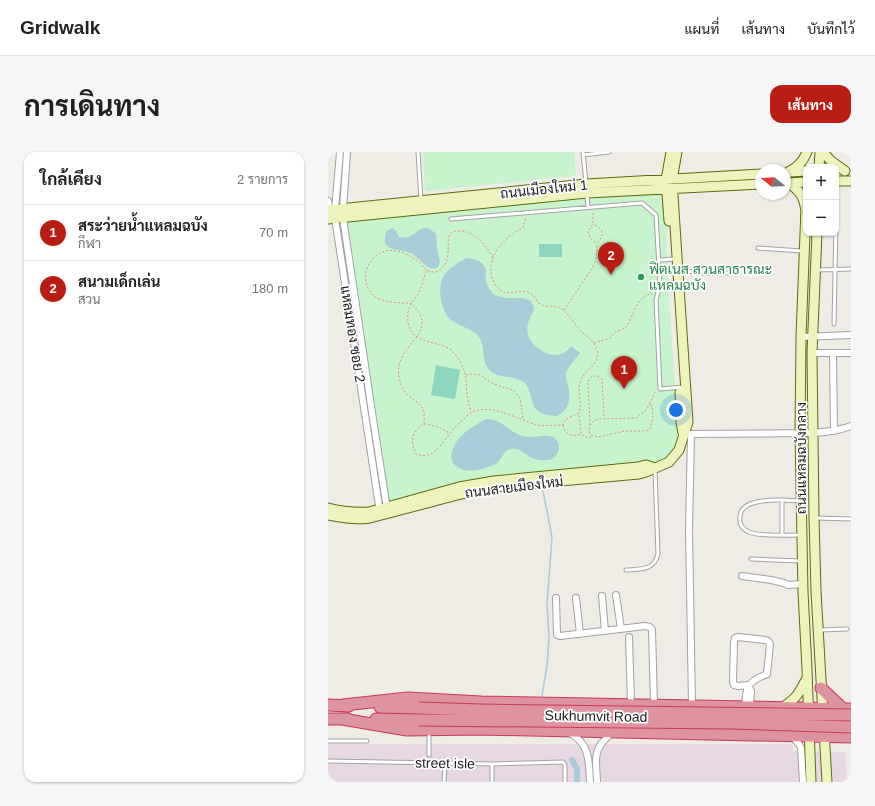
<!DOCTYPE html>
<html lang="th">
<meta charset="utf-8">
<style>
:root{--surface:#fff;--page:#f6f6f6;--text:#202124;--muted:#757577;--line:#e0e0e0;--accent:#b91c13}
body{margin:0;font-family:Helvetica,Sarabun,sans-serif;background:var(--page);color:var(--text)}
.controls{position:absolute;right:12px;top:12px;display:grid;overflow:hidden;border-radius:8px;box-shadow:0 1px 3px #0004}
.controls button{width:36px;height:36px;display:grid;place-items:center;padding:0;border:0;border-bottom:1px solid var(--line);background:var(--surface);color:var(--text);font:20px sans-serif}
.compass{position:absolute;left:427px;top:12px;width:36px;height:36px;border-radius:50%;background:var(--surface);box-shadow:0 1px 3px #0004;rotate:288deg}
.you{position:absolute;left:348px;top:258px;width:14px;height:14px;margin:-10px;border:3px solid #fff;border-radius:50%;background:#1a73e8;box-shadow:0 0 0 6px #1a73e833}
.badge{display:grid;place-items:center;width:26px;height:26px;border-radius:50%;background:var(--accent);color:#fff;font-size:13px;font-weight:700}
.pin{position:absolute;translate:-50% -33px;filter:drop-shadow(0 1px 2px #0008)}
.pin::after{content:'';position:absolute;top:21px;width:14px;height:12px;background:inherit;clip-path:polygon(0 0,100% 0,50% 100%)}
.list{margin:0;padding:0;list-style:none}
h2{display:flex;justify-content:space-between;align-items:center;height:52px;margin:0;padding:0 16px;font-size:17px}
h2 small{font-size:13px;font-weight:400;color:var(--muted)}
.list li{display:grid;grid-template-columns:26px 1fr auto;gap:12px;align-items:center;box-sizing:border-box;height:56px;padding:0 16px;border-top:1px solid var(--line)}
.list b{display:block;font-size:15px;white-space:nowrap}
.list p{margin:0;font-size:13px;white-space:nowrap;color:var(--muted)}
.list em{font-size:13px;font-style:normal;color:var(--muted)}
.map{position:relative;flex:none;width:523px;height:630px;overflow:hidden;border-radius:12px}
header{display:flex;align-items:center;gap:24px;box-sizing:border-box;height:56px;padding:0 20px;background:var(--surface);border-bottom:1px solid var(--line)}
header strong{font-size:19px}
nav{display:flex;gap:22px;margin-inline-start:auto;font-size:14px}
.intro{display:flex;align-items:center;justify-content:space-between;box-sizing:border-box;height:96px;padding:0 24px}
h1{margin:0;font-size:28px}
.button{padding:10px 18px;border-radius:12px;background:var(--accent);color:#fff;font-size:14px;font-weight:700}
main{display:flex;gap:24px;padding:0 24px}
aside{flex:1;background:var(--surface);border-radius:12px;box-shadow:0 1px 3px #0004}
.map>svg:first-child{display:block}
</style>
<header>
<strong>Gridwalk</strong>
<nav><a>แผนที่</a><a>เส้นทาง</a><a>บันทึกไว้</a></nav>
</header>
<div class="intro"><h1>การเดินทาง</h1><a class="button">เส้นทาง</a></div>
<main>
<aside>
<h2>ใกล้เคียง<small>2 รายการ</small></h2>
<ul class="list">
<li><span class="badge">1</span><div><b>สระว่ายน้ำแหลมฉบัง</b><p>กีฬา</p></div><em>70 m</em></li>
<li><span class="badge">2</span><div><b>สนามเด็กเล่น</b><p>สวน</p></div><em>180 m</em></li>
</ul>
</aside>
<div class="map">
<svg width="523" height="630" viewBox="0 0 523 630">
<rect width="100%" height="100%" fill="#eeece5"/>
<path fill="#e7d8e3" d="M0,592H464L465,599L517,600L519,630H0Z"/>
<path fill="#c7f4cd" d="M95,0H246L248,24L97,39Z
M338,37L339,113L347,236L351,280L346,294L338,305L332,309L325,312L59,355L15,66Z"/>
<path fill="#8bd6bd" d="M211,92H234V105H211Z
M108,213L132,218L127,247L103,243Z"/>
<path fill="#aacbd8" d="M65,76L68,79L71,85C90,90 91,65 108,82L109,95L112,110L109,116C98,119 92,106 83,101C71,96 50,100 59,79Z
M139,106C147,106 157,110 158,119C158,122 157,126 158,129C159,134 163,139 166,143L178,146H195L203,149C204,152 206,154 206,158C205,160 203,163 202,166C197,176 199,187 207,194C213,199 220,203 227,203C234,203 239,200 243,194L252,201C248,207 240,214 238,221C237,225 239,229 240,233C242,244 243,256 231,263C228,265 224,264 220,263C198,260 207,236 194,229C186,224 174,226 165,221C151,211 159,197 151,185C144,176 132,175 123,168C113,160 109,136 115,125C120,117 130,110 139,106Z
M158,267C177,267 182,284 201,285C211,286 227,278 231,293C231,296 231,299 229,302C225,310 212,309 204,306C197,302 191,295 182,297C175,298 174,308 168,312C166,313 162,314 160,315C149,319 135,322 126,312C122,307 123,300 126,294C131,282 146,274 158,267Z"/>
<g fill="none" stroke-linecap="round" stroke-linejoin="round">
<path stroke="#aacbd8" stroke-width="1.5" d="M214,543L219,514L221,486L219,452L224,385L215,339"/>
<path stroke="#aacbd8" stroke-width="6" d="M244,608L249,617V630"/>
<defs>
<path id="lane" d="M90,0L93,48
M255,0L258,31
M255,3L281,0
M259,43L260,55
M123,67L314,51L328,63L332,132L328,148L332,237L356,235
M430,96L474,99
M331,108L347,107
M489,118L523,117
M351,120L374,119L375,121H400
M506,172L508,71
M454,348V383
M471,349C456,348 412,344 412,365C411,372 414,377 421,380C433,385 458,383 472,383
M488,366L523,367
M423,407L472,409
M298,418C312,417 326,419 330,402L327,318
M492,478L519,477
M101,579V603
M0,589H39
M0,609L164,612L235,610L237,613V630
M116,630L117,612
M164,630V612"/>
<path id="street" d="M12,0L7,58V66L52,360
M19,0L15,57V66L45,267L59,357
M0,49L2,58
M473,185L523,183
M484,201H523
M505,201L506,279
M359,282L485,281C498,280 511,279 523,274
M363,282L361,377L364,554
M414,424L443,428L456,431L460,433L475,432
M288,443L293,477
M274,444L277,479
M228,446L229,483L232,484L317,474L322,475L324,478L326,553
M248,446L252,482
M301,485L303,552
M420,533L423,539L422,555
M417,555C418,534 419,530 439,522L442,492L440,489L437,488L410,485L407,486L406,490L405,530L406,533L410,534L420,533
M242,581C262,592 261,610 262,630
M463,583L471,592L473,596L475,630
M269,630C269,617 265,603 273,592C276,588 281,584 284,580"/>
<path id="secondary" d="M495,0L503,9L517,19
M491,15L492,0
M460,20C469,16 475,10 479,0
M462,20L478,19
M508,29H523
M459,31L478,30
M460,31C472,38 476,45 478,59
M478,56L473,185L472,281L475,440L479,517L483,630
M0,58L258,32L433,22
M0,67L259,41L433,32
M341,69L338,28L343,0
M489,81L484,201L486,366L488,439L495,563
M352,240L353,270L355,281
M0,356C15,360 26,361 41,360L131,335L166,329L310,315L318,313L327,316
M0,363C15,366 27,368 42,366L133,342L167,335L311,322L318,320L341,310L351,298L360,270L350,120L344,28L349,0
M455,555C469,546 471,541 479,526
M496,578L499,630"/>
<path id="highway" d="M493,536L514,556
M0,553L21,554
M15,553L80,546L153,550L523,557
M52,555L91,556
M0,567H20
M14,567L79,578L152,577L523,585
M48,567L91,568"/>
</defs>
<use href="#lane" stroke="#a2a2a2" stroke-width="5"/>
<use href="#street" stroke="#a2a2a2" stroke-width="8"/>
<use href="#secondary" stroke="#5c6b0f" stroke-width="11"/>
<use href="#highway" stroke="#c93560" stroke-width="13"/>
<path stroke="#ec8a78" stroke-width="1" stroke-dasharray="2 2" stroke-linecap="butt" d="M265,61V72L260,79C261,85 263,88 269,91C278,82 275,77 265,72
M165,105C157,93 146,78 130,79C127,79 123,80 122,82C119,87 121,95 120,100C120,108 116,118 108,120C105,120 101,120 99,118C96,117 95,114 93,112C84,103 67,95 54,100C38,107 31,130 45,143C54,151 72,151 83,151C112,179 76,188 71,214C69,223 73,237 80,243C85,248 92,250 95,257C97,261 96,267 96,272C83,280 82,290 88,302C106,309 114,290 124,279C128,274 133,270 137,266C139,264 142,261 144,260C166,251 189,268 210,273C218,274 227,273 235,273C237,264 244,265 251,261C255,250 248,238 253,228C257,217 273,213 269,197C268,195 266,191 264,189C262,186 258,184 255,181C247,174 240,159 230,155C224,153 217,156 212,152C207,148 208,143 199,140C190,138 180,144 172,138C168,135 166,131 164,126C158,104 176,85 195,76L198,65
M98,119C96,127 94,135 90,142C86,148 81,153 80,161C79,167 80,174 83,179C94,194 117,189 126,201C131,207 136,216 137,223C139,229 138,236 139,242C140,248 141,254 143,260
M236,158L265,115C269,107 269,100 269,91
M266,191L282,186L286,181L297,176L300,173C306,161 309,144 324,142
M138,223L145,222L153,223L162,230L171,234L185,238L192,246L195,267
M322,253L324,254L325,265L322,277L318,279H297L270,285L266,284L262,282C260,273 263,270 270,267L308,266L319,257L328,238
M96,272C106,273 113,276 121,281
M235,273C237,283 244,285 253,282L251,261
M262,273L260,229L264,224H269L274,227L276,266
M254,283C258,286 260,286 265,284"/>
<use href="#lane" stroke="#fff" stroke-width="3"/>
<use href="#street" stroke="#fff" stroke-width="6"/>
<use href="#secondary" stroke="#eef3be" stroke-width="9"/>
<use href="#highway" stroke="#de949e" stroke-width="11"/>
<defs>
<path id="highway-bridge" d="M91,556L152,558L523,563
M91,568L403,571L523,575"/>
</defs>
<use href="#highway-bridge" stroke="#c93560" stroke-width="13" stroke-linecap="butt"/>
<use href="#highway-bridge" stroke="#de949e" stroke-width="11"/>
</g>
<circle fill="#2e9e5b" stroke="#fff" stroke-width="1.5" cx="313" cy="125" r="4"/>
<g text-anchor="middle" stroke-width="3.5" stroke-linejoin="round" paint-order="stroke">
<g font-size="14" fill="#1e1e1e" stroke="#fff">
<text transform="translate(216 37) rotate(-6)" y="5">ถนนเมืองใหม่ 1</text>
<text transform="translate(25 182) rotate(81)" y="5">แหลมทอง ซอย 2</text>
<text transform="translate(473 306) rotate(-90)" y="5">ถนนแหลมฉบังกลาง</text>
<text transform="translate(186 335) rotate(-7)" y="5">ถนนสายเมืองใหม่</text>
<text transform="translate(268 564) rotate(1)" y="5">Sukhumvit Road</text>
<text transform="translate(117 611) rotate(1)" y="5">street isle</text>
</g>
<g font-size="14" fill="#27864d" stroke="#fff" text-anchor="start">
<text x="321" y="122">ฟิตเนส สวนสาธารณะ<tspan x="321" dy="16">แหลมฉบัง</tspan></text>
</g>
</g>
</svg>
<div class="controls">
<button>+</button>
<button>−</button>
</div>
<svg class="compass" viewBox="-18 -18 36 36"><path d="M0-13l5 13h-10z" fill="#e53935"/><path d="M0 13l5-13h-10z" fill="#757577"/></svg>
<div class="you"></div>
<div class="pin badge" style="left:296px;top:237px">1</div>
<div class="pin badge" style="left:283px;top:123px">2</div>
</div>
</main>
